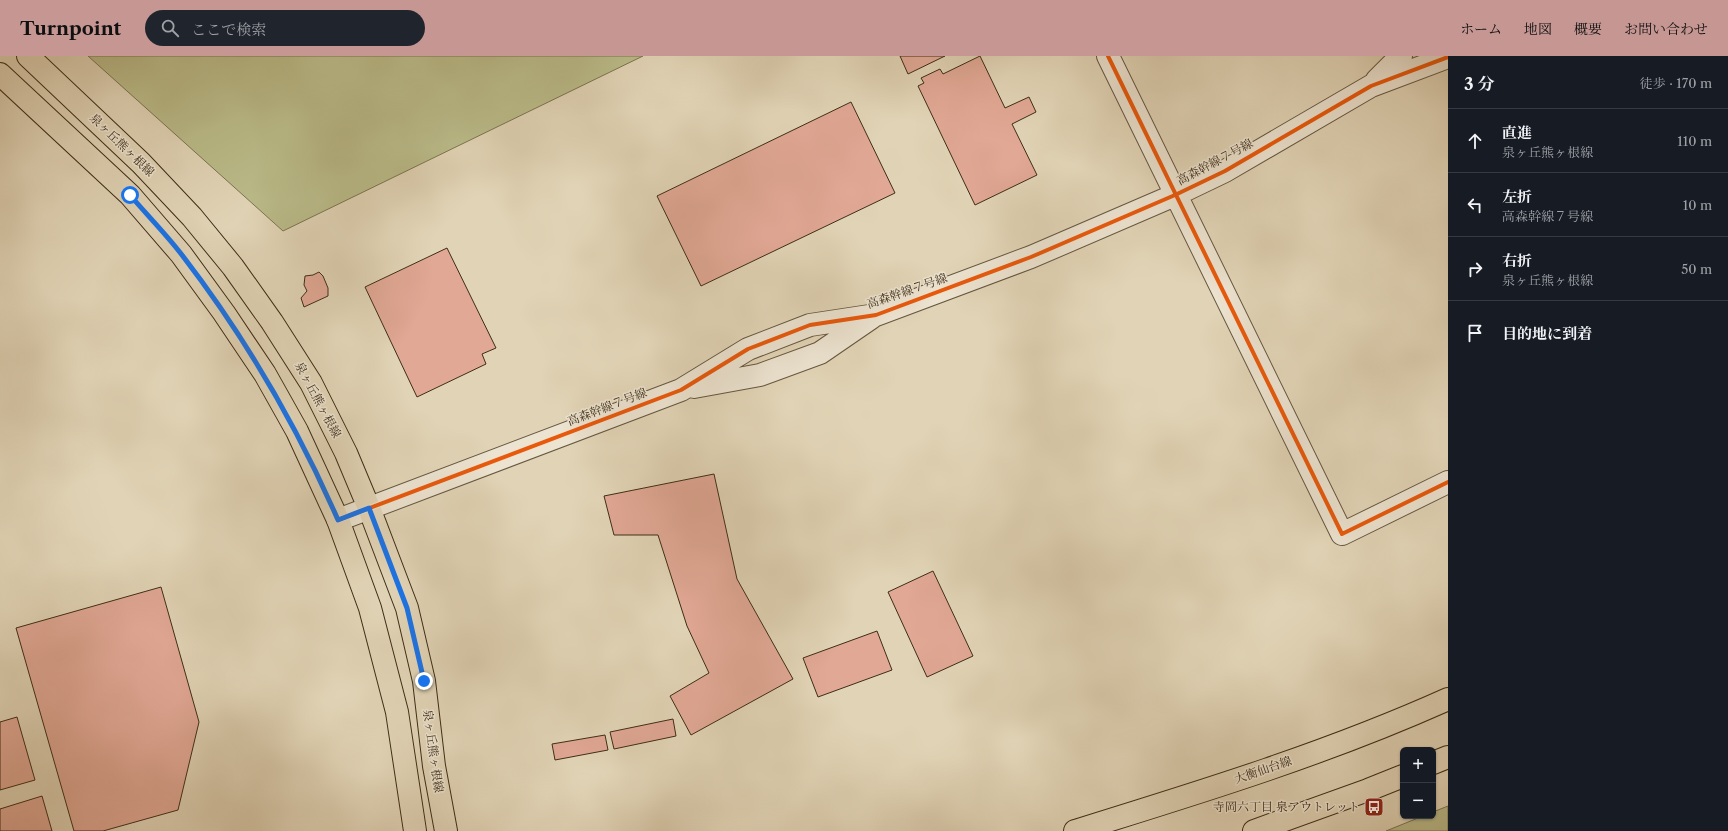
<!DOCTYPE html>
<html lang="ja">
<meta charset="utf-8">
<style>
:root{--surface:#171b24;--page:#20242c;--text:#f1f3f6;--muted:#9ea1a6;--line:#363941;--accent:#c59692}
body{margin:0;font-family:"Libre Caslon Text","Noto Serif JP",serif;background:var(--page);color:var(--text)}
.controls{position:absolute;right:12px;bottom:12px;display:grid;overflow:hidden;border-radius:6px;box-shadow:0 1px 3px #0004}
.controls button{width:36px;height:36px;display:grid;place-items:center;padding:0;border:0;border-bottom:1px solid var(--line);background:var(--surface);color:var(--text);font:20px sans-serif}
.stop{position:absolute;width:12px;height:12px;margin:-9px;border:3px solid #1a73e8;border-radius:50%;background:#fff}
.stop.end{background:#1a73e8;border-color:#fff;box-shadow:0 1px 4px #0008}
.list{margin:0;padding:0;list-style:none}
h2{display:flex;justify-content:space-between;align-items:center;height:52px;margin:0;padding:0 16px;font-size:17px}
h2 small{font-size:13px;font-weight:400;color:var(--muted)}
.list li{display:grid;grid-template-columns:26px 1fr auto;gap:12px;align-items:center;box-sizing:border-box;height:64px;padding:0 16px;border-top:1px solid var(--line)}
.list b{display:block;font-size:15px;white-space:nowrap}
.list p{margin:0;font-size:13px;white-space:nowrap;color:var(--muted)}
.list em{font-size:13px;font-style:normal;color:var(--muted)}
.icon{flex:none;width:22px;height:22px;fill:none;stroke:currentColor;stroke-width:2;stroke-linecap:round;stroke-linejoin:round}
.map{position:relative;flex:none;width:1448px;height:775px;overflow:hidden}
header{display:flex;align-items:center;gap:24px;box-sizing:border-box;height:56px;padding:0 20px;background:var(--accent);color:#111}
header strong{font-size:19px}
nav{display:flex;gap:22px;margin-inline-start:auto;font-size:14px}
.search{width:280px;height:36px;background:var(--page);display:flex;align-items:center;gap:10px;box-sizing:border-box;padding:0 14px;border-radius:22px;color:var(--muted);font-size:15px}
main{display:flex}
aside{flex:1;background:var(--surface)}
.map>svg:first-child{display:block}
</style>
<header>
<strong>Turnpoint</strong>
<div class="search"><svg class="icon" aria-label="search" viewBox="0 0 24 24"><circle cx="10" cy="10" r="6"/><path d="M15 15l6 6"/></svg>ここで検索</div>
<nav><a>ホーム</a><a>地図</a><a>概要</a><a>お問い合わせ</a></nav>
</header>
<main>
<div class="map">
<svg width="1448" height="775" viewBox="0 0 1448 775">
<rect width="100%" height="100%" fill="#e1d4b6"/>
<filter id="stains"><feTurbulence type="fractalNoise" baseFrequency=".005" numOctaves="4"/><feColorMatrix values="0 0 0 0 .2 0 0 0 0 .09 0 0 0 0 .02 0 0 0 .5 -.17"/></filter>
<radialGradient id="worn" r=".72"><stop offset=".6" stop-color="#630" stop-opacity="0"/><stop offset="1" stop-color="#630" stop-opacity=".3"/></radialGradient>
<path fill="#babb89" stroke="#7c7450" d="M88,0H643L283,175Z
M1448,750V775H1386L1423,760H1433V756Z"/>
<path fill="#e1a895" stroke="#3d2d17" d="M900,0H945L908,18Z
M980,0L1005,52L1029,41L1036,56L1012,68L1037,119L975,149L918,30L924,27L921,22L940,13L943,18Z
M851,46L895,137L701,230L657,140Z
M447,192L496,292L482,298L486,308L417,341L365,231Z
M319,216L323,220L328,232V240L304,251L301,242L307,235L304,229L305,220L313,219Z
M714,418L737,523L793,623L691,679L670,640L709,617L687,570L658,479H614L604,440Z
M933,515L973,600L927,621L888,536Z
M161,531L199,666L178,754L103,775H74L16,572Z
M877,575L892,614L818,641L803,602Z
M17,661L35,724L0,734V666Z
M673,663L676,680L614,693L610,676Z
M605,679L608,694L555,704L552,688Z
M42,740L52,775H0V753Z"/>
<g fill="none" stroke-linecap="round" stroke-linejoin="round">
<defs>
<path id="minor" d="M1108,0L1342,478L1448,426
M1377,24L1401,0
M694,331L760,319L820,297L871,262
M338,464L681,334L748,293L810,269L876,259L1031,201L1175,139L1225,115L1371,30L1448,1"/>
<path id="major" d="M28,0L141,107L192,161L233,211L272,266L311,327L346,397L369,452L407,552L424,625L434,710L446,775
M0,18L130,139L181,198L224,257L265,318L297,375L338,464L370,552L397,656L415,775
M1433,707L1448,701
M1075,775C1201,736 1328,697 1448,643
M1254,775L1368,734L1403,720"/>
</defs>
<use href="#minor" stroke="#66573f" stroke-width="24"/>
<use href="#major" stroke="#3d2d17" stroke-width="24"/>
<use href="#minor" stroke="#ece3d0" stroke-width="22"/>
<use href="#major" stroke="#e1d4b6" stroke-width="22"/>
<defs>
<path id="cycleway" d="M1108,0L1342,478L1448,426
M338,464L681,334L748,293L810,269L876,259L1031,201L1175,139L1225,115L1371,30L1448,1"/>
</defs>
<use href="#cycleway" stroke="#ece3d0" stroke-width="6"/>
<use href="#cycleway" stroke="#e8590c" stroke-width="4"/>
</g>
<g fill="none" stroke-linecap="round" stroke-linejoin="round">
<path stroke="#1a73e8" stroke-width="5" d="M130,139C147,159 166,178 182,199C246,282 296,368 338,464L369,452L407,552L424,625"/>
</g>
<defs>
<symbol id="bus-square" viewBox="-11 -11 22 22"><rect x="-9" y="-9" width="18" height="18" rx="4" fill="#8f2418" stroke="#ece3d0"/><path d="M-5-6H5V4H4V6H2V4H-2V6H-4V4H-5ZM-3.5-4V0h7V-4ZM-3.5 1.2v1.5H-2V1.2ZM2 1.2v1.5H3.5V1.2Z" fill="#fff"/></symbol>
</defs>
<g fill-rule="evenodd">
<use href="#bus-square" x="1363" y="740" width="22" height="22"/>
</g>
<g text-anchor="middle" stroke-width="3" stroke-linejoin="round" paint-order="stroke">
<g font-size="12" fill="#3d2d17" stroke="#ece3d0">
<text transform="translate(122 89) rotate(44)" y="4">泉ヶ丘熊ヶ根線</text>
<text transform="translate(1215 106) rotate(-28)" y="4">高森幹線７号線</text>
<text transform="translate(907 235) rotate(-19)" y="4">高森幹線７号線</text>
<text transform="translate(318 344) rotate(62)" y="4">泉ヶ丘熊ヶ根線</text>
<text transform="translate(607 351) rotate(-21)" y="4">高森幹線７号線</text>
<text transform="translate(433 695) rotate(82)" y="4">泉ヶ丘熊ヶ根線</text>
<text transform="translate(1263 714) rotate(-19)" y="4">大衡仙台線</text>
</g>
<g font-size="12" fill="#3d2d17" stroke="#ece3d0" text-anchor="end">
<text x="1360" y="755">寺岡六丁目 泉アウトレット</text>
</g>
</g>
<rect width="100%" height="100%" filter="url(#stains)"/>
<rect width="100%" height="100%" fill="url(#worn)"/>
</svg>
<div class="controls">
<button>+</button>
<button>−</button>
</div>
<div class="stop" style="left:130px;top:139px"></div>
<div class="stop end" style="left:424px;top:625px"></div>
</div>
<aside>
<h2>3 分<small>徒歩 · 170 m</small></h2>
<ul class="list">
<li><svg class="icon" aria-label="ahead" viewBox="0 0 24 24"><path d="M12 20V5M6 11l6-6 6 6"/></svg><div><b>直進</b><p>泉ヶ丘熊ヶ根線</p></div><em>110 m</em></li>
<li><svg class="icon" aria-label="left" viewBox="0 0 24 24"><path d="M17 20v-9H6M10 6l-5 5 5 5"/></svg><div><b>左折</b><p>高森幹線７号線</p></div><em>10 m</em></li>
<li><svg class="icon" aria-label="right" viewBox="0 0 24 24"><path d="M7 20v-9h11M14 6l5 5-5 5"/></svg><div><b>右折</b><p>泉ヶ丘熊ヶ根線</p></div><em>50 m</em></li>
<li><svg class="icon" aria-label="arrive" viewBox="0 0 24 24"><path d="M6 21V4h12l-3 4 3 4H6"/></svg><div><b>目的地に到着</b></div></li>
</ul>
</aside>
</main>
